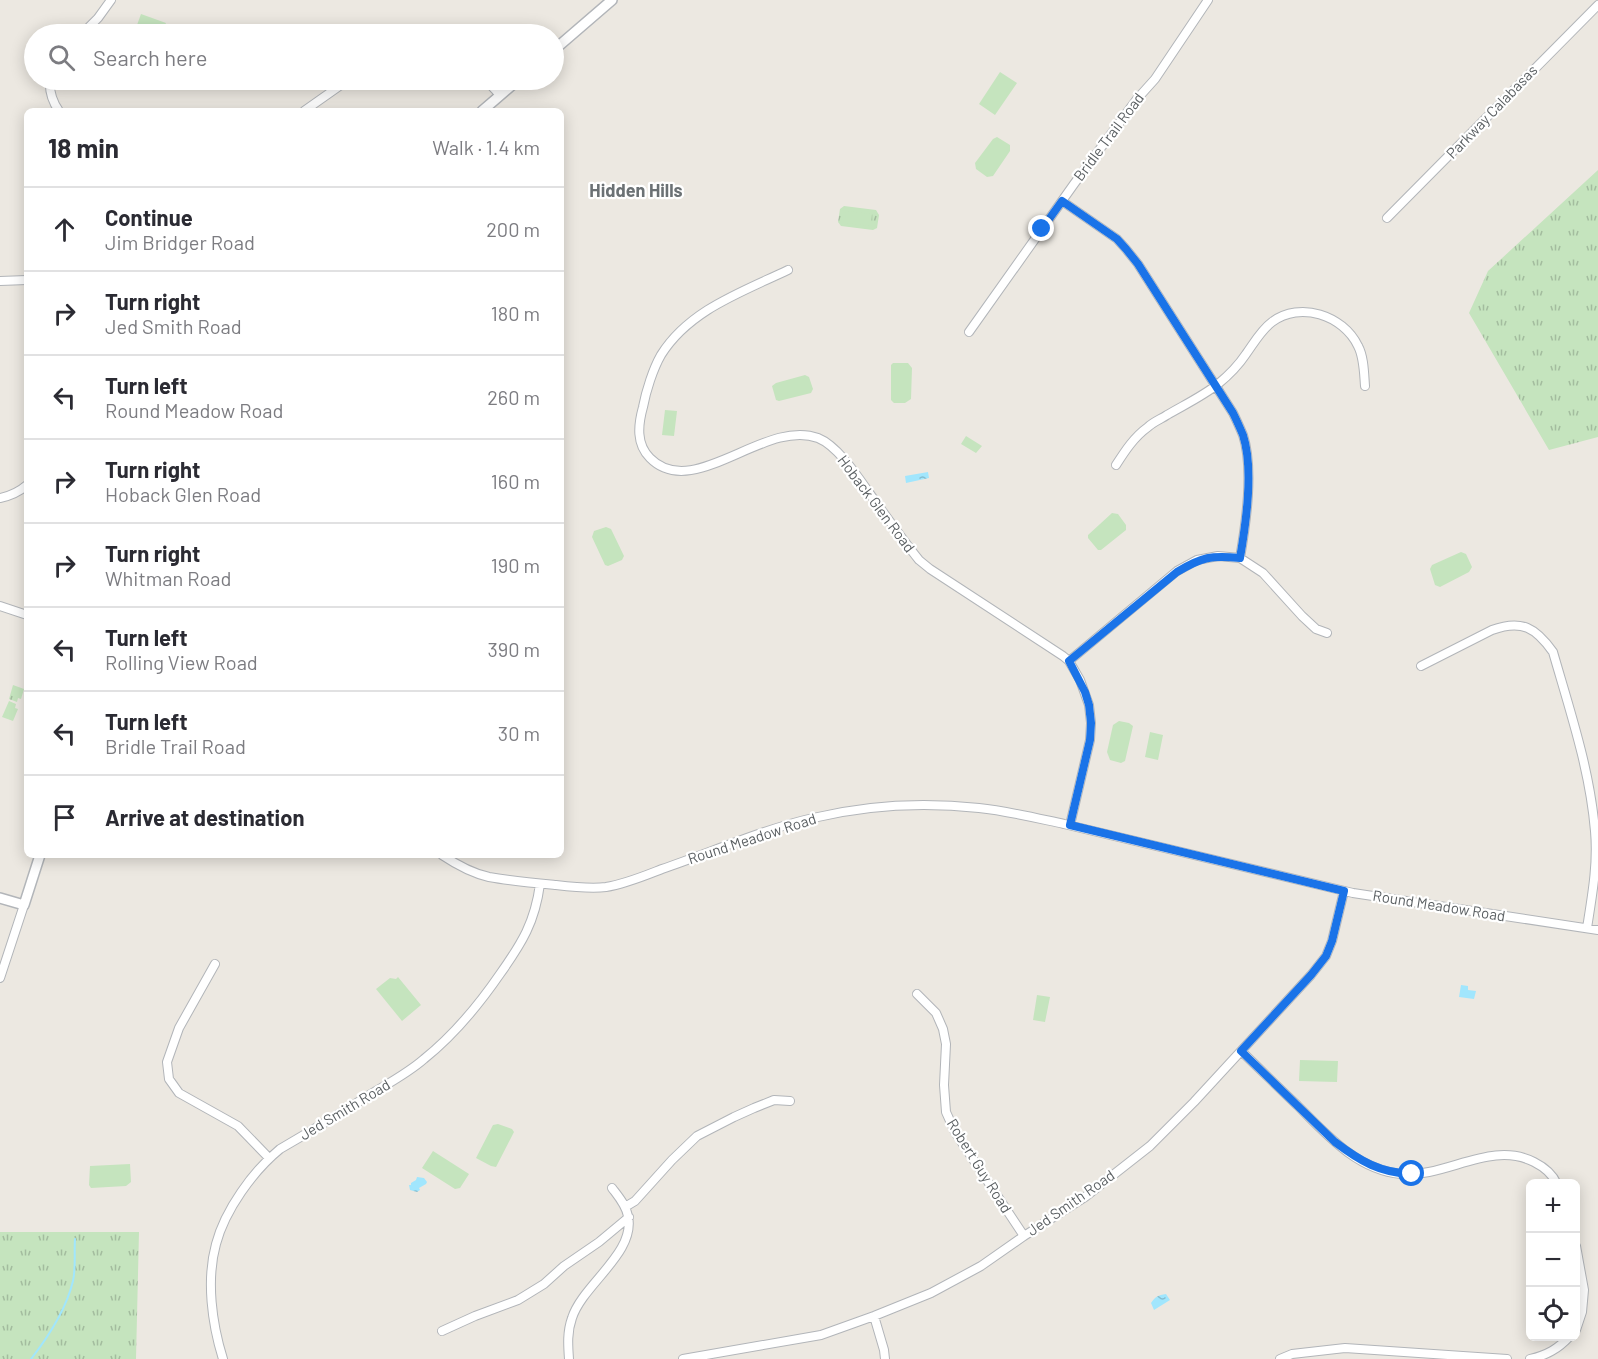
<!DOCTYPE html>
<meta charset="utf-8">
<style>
:root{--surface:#fff;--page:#f2f2f3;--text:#2b2b33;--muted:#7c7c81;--line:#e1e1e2}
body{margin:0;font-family:Barlow,sans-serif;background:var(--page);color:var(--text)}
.controls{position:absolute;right:18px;bottom:18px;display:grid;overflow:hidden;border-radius:9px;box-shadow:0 3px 15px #0003}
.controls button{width:54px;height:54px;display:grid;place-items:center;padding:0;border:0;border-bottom:2px solid var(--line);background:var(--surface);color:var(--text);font:30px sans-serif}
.stop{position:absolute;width:18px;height:18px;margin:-14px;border:4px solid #1a73e8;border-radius:50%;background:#fff}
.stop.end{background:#1a73e8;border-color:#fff;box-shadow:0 2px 6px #0008}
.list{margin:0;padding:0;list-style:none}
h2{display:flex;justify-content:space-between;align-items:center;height:78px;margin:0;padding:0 24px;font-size:26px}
h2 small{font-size:20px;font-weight:400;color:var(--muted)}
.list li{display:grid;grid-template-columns:39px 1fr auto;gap:18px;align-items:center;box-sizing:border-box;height:84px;padding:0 24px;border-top:2px solid var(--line)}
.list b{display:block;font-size:22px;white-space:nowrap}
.list p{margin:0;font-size:20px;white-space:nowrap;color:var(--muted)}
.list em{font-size:20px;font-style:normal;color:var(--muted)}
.icon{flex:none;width:33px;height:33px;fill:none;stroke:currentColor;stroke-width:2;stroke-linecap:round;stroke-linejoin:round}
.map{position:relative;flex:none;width:1598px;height:1359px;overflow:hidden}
.search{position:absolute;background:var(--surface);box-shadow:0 3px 15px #0003;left:24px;top:24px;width:540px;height:66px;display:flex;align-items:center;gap:15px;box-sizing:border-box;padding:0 21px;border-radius:33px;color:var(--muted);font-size:22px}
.panel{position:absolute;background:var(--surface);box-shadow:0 3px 15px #0003;left:24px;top:108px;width:540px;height:750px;border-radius:9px}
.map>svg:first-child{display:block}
</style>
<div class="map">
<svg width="1598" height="1359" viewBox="0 0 1598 1359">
<defs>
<pattern id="grass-tufts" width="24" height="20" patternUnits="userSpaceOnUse" patternTransform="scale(1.5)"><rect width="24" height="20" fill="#c5e4be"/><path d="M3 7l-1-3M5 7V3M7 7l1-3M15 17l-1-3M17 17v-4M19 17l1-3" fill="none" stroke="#a3bc9e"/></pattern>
<pattern id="water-ripples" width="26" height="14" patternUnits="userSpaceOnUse" patternTransform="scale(1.5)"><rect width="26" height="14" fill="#a1e6fd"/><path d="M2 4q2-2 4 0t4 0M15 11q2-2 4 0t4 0" fill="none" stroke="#86bed0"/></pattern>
</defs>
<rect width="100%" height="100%" fill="#ece8e1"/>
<path fill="url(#grass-tufts)" d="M1598,170V437L1549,450L1469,313L1488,271Z
M844,206L876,210L879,215L877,228L873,230L841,226L838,222L840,209Z
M13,685L24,689L21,699L18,698L17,702L9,699Z
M9,701L16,704L15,708L18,709L13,721L2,717Z
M0,1232H139L136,1359H0Z"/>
<path fill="#c5e4be" d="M141,14L166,23L161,34L137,25Z
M1000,72L1017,83L995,115L979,104Z
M997,137L1010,145V151L993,176L987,177L976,169L975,163L993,139Z
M846,211L872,214L871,226L845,223Z
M893,363H908L912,368L911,399L905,403H894L891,400V365Z
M805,375L809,377L813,389L811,393L779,401L776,400L772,386L776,383Z
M665,410L677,411L674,436L662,435Z
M966,436L982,446L976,453L961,444Z
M1112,513L1118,514L1126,525V530L1101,550H1098L1088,538V535Z
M606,527L611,529L624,556L622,560L608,566L605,565L592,537L594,531Z
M1461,552L1466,554L1472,567L1469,572L1440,587L1435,585L1430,569L1432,565Z
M1119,721L1129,723L1133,726L1125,761L1121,763L1110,760L1107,752L1113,725Z
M1150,732L1163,735L1158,760L1145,757Z
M398,977L421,1005L402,1021L376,989L390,978L396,979Z
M1037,995L1050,997L1045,1022L1033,1020Z
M1300,1060L1338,1061L1337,1082L1299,1081Z
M498,1124L512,1129L514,1132L496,1167L491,1166L476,1158L493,1125Z
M433,1151L469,1174L460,1188L455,1189L422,1168Z
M130,1164L131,1182L126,1186L91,1188L89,1185L90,1166Z"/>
<path fill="url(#water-ripples)" d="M928,472L929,478L906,483L905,476Z
M1461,985L1468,986V990L1476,991L1474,999L1459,997Z
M417,1177L424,1178L427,1182L426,1184L419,1188L420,1190L417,1192L410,1190L409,1185H411V1183L416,1180Z
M1166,1294L1170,1300L1154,1310L1151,1303C1155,1297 1158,1295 1166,1294Z"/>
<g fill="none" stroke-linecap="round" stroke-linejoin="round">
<path stroke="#a1e6fd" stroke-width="2" d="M31,1359C49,1336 66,1310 73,1281C76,1268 74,1252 75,1239"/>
<defs>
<path id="minor" d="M82,34L98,18L111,0
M50,80C49,92 52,101 59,111
M486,80L500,95
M304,111L348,80
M1062,201L1117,239L1126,249L1138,264L1233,413C1237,421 1240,428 1243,435C1254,469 1246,523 1240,558
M1387,218L1598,5
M788,270C742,292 689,310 661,355C653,369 646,391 643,407C638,425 636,444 650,458C693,502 765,418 818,438C838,446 858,477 870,494C886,516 902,539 919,560L930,569L1063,656L1069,661L1080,680L1089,705L1091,723L1090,740L1070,825
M0,281L27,280
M969,332L1074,184L1137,99L1155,79L1208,0
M1116,465C1125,451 1134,437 1148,427C1153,422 1161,419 1167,415C1184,405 1203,396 1218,384C1229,375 1238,366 1246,354C1254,343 1261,330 1272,322C1300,301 1343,315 1358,346C1364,357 1364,373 1365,386
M0,498C10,496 19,492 27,485
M0,606L27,615
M1069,661L1177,571L1197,560L1218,556L1240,558L1263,573L1302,616L1316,629L1327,633
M1421,666L1492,630C1522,619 1536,628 1553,652C1570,711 1590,770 1595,831C1598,864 1592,896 1587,928
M442,855C457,865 471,873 489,877C511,881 534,883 556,885C573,887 590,889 606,887C625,884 644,876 662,869C712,852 761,830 813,818C867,805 924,802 979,808C1008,811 1036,818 1064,824L1353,893L1598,930
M215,964L179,1028L167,1062L169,1079L179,1093L238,1126L269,1158
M0,978L24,905
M917,994L936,1013L943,1029L946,1044L944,1085L946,1112L955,1132L1024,1236
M1241,1051C1260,1069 1278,1087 1297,1105C1326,1134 1357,1170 1401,1174C1446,1178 1491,1140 1534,1162C1544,1167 1553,1175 1557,1184
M625,1207L635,1201L672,1160L697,1136L734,1117L754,1108L774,1100L790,1101
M1576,1246L1584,1290L1582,1312L1576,1330
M874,1316L884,1350L885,1359
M442,1331L475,1316L518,1300L544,1284L564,1266L599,1242L629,1217
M223,1359C212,1324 206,1280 216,1244C225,1210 253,1171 280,1149C311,1131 341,1113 371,1094C389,1083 408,1073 424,1059C454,1035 478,1006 500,974C522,943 535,922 540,884
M569,1359C568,1345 567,1332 572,1318C583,1284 636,1253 628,1216C626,1205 618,1196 612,1188
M683,1359L821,1335L874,1316L931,1293L981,1266L1024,1236L1085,1197L1150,1146L1194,1102L1311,975L1326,956L1332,941L1344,891
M1280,1359L1292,1354L1345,1348L1507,1359
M1530,1359C1547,1355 1558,1349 1570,1336"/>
<path id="tertiary" d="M554,50L612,0
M482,111L518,80
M0,898L24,905L40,855"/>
</defs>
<use href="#minor" stroke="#b2b5b9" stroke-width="10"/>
<use href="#tertiary" stroke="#b2b5b9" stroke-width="12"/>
<use href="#minor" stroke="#fff" stroke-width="8"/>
<use href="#tertiary" stroke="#fff" stroke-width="9"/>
</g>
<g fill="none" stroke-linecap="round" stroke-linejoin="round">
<path stroke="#1a73e8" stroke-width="8" d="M1042,229L1062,201L1117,239L1126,249L1138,264L1233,413C1237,421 1240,428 1243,435C1254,469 1246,523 1240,558C1211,555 1202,557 1177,572L1069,661L1085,692L1089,705L1091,723L1090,740L1070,825L1344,891L1332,941L1326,956L1311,975L1241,1051L1335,1142C1360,1161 1380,1173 1412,1174"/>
</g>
<g text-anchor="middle" stroke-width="4.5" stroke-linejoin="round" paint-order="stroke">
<g font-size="15" fill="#5a5f62" stroke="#fff">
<text transform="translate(1492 112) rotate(-46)" y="5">Parkway Calabasas</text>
<text transform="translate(1109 137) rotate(-53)" y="5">Bridle Trail Road</text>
<text transform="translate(876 504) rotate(53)" y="5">Hoback Glen Road</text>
<text transform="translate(752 839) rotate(-18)" y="5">Round Meadow Road</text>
<text transform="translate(1439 906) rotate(9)" y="5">Round Meadow Road</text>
<text transform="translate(345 1110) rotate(-31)" y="5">Jed Smith Road</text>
<text transform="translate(979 1166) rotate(58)" y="5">Robert Guy Road</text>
<text transform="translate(1071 1203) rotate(-35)" y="5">Jed Smith Road</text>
</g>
<g font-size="18" font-weight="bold" fill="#6b7174" stroke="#fff">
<text x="636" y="197">Hidden Hills</text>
</g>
</g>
</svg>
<div class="controls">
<button>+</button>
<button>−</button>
<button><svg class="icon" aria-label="locate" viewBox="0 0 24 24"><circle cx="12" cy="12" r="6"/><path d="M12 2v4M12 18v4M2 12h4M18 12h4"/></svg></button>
</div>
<div class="stop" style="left:1412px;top:1174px"></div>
<div class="stop end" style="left:1042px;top:229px"></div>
<div class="search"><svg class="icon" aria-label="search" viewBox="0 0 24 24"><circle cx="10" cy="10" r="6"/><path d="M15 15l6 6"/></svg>Search here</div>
<section class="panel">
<h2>18 min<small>Walk · 1.4 km</small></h2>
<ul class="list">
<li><svg class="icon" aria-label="ahead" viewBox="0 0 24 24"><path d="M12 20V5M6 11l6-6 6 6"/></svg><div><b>Continue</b><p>Jim Bridger Road</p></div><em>200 m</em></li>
<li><svg class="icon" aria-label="right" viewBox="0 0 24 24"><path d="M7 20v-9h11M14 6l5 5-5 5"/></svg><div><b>Turn right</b><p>Jed Smith Road</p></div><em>180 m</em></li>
<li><svg class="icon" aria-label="left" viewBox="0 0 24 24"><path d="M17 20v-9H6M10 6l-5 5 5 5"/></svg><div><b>Turn left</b><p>Round Meadow Road</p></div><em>260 m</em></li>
<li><svg class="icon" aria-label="right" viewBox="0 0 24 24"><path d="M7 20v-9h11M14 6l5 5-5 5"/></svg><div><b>Turn right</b><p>Hoback Glen Road</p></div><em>160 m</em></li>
<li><svg class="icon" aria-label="right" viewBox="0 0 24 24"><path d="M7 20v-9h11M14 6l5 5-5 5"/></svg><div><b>Turn right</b><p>Whitman Road</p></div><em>190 m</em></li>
<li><svg class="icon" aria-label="left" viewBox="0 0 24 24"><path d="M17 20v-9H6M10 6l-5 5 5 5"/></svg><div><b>Turn left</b><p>Rolling View Road</p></div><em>390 m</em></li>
<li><svg class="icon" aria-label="left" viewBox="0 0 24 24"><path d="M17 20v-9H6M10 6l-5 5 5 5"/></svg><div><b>Turn left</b><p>Bridle Trail Road</p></div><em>30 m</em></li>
<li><svg class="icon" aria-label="arrive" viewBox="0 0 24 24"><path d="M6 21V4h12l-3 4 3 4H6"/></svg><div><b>Arrive at destination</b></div></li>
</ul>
</section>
</div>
